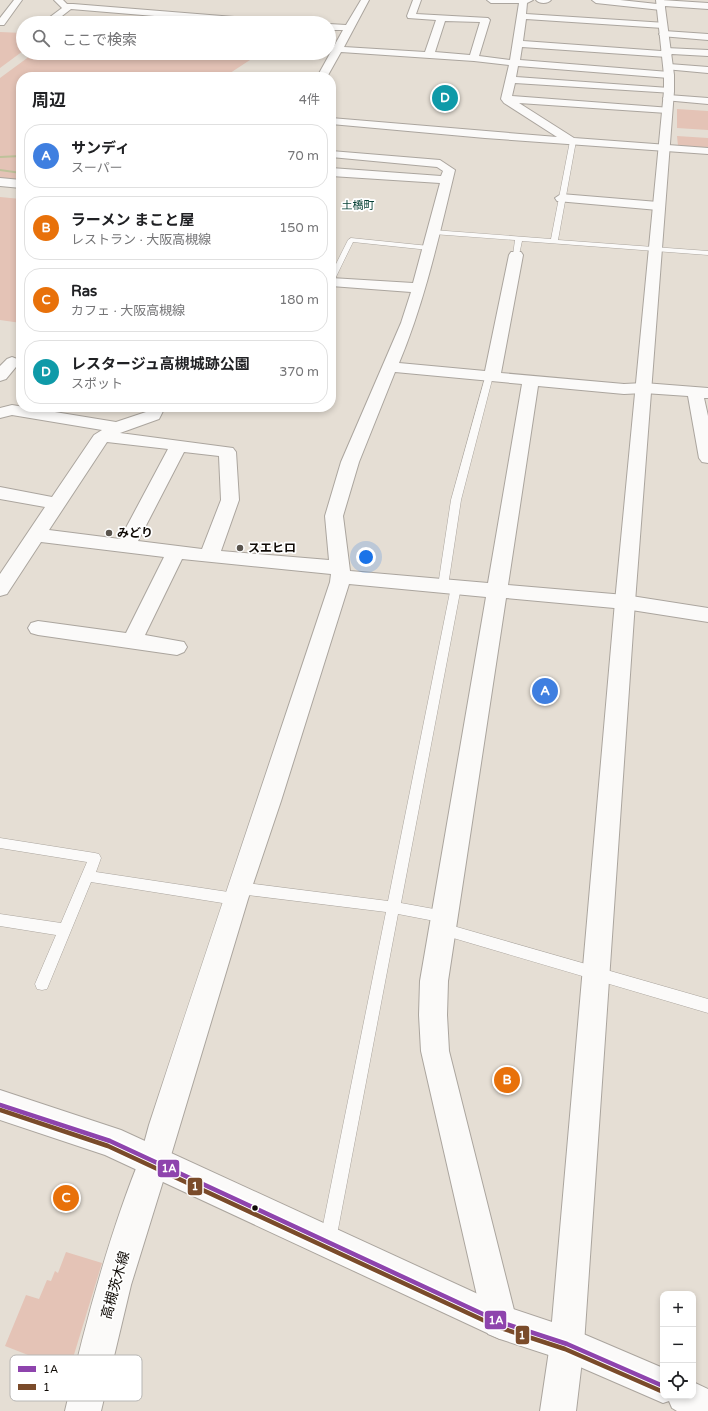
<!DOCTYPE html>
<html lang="ja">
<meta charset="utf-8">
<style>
:root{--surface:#fff;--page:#f2f2f2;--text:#202124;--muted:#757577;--line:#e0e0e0;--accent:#1a73e8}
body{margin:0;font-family:"Varela Round","Noto Sans JP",sans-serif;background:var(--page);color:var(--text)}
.controls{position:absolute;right:12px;bottom:12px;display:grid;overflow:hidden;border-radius:8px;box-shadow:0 2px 6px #0003}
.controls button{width:36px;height:36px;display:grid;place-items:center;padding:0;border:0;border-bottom:1px solid var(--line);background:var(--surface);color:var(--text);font:20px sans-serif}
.you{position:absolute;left:366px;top:557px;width:14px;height:14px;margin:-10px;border:3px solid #fff;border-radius:50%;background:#1a73e8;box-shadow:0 0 0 6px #1a73e833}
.badge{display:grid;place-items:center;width:26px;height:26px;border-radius:50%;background:var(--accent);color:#fff;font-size:13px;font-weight:700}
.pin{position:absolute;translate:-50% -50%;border:2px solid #fff;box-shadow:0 1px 4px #0006}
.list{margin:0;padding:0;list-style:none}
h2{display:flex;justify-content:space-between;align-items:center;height:52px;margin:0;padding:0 16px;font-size:17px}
h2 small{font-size:13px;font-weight:400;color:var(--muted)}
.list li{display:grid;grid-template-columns:26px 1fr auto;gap:12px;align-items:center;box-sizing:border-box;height:64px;margin:0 8px 8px;padding:0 8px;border:1px solid var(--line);border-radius:16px}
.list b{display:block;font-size:15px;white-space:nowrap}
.list p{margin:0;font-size:13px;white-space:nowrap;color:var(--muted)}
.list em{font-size:13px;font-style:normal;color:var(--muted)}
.icon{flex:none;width:22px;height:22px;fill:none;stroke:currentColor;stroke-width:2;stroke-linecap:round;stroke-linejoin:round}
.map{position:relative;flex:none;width:708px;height:1411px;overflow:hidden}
.search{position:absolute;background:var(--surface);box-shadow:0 2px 6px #0003;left:16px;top:16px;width:320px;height:44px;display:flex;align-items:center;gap:10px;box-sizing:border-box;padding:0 14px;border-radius:22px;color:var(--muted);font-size:15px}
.panel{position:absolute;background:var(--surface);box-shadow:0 2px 6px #0003;left:16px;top:72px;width:320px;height:340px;border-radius:16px}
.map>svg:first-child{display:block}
</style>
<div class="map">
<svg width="708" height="1411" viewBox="0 0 708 1411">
<rect width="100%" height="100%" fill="#e5ded4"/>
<path fill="#e4c3b6" d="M0,32L23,33V51L0,68Z
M34,53H255L250,60L224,77H21V182L0,180V78Z
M677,109L708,111V130L677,128Z
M677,136L708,138V148L678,146Z
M0,197L21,199V323L0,320Z
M66,1252L102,1263L69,1371L5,1346L26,1295L39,1299L47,1280L51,1281L55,1271L58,1273Z"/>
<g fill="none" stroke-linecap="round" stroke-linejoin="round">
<path fill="#bec29a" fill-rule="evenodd" d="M21,155V157L0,158V156Z
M0,169L21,172V174L0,171Z"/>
<defs>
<path id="service" d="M573,139L576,141L558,240L708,251V255L522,241L519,255L516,257L513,255L515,240L433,234L430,232L433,230L551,239L570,141Z
M351,238L429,246L432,248L429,250L353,242L334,281L331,283V274L348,240Z
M486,374L493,376L461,500L448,586L443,589L438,586L451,500Z
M456,584L461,587L401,903L445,911L450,913L451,917L450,921L445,923L398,914L336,1240L334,1246L328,1248L322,1246L320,1240L386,912L239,894L235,892L233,888L235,884L239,882L388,901L451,587Z
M0,838L95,853L99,854L101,858L96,872L235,893L240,895L241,899L240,903L235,905L91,882L47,989L42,990L37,989L35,984L56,935L0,926V914L61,923L87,862L0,848Z
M443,923L708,999V1013L443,935L438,933L436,929L438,925Z"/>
<path id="minor" d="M14,0H22L4,25H0V18Z
M54,0H63L67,4H73L272,20L277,23H238L71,9L53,23H42L62,8Z
M361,0H369L344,47L425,52L436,20L408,18L407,16L413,0H421L416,14L488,18L490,20L479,56L510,60L519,3H491L487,0H533L527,3L526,14L666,23V27L663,28L526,19L523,41L661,51L666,48L708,50V56L672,54L667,57L522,47L520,60L669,72L674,75L669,78L518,66L516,77L669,88L673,89L674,91L673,93L515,83L512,96L671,108L672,110L667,113L519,103L574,138L708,148V154L485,138L331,124V118L557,137L504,103L501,99L509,65L474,61L341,52L327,77H317L343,30H329V24L346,25ZM445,21L480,22L470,55L435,52Z
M536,0H551C548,4 539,4 536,0Z
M592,0H620L657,4L658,1L661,0L708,3V9L665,6L664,9L661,10L596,3Z
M664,31L708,34V40L661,36L659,34Z
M669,64L708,67V73L665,69L664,67L665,65Z
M668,95L708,98V104L664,100L663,98Z
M331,151L440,160L455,170C439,236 425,301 399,363L485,371L509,255L511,252H521L523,255L501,373L624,384L644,383L708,388V398H704L708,416V463L702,462L699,458L688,396L644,393L624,394L538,386L508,585L625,595L708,608V622L625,609L506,598L448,981L447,1015L449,1051L517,1322L512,1334L500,1339L488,1334L483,1322L421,1051L419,1015L420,981L486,597L349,584L281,801L248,899L169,1162L165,1173L154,1177L143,1173L139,1162L149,1125C208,943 270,763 330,582L331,574L182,559L145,635L184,642L187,647L184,652L177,655L38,635L31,633L28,628L31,623L38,621L126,633L164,557L41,542L7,594L0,596V574L45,507L0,499V487L52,497L94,435L102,430L12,415L0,418V408L12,405L116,422L146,412L149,407H165L159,419L120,433L233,448L236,452L239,500L221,551L329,560L325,516L341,462L401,323L411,292L331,286V278L413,283L440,183L331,176V168L441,176L443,171L437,167L331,157ZM395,372L522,384L488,583L350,571L343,516L359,462ZM107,442L168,449L120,539L49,530ZM184,452L219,456L221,500L202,549L138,541Z
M0,178L21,180V188L0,186Z
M561,194L658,202L664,206L658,210L557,201L555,198Z
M12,357L17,359L20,362L6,379L0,381V366L7,359Z"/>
<path id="tertiary" d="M656,0H664L674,75V91L635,602L584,1344L576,1411H540L550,1344L615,602L664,91V75Z"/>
<path id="secondary" d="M154,1147L165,1151L169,1162L131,1285L101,1411H65C85,1324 109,1233 143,1151Z"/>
<path id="primary" d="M0,1090L121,1130L504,1306L567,1327L663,1368V1396H693V1382L708,1389V1411H677L672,1408L669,1401L663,1403L564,1360L500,1339L105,1155L0,1120Z"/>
</defs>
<use href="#service" stroke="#aba59e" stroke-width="1"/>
<use href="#minor" stroke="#aba59e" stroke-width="2"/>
<use href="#tertiary" stroke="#aba59e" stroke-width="2"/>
<use href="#secondary" stroke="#aba59e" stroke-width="2"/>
<use href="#primary" stroke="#aba59e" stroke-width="2"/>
<use href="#service" fill="#fbfaf9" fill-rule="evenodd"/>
<use href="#minor" fill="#fbfaf9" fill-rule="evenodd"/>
<use href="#tertiary" fill="#fbfaf9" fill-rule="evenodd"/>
<use href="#secondary" fill="#fbfaf9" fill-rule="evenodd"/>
<use href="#primary" fill="#fbfaf9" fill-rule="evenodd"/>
<defs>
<path id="bus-1" d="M0,1105L110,1141L500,1322L567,1344L663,1386"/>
<path id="bus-2" d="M0,1110L108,1146L498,1327L565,1349L661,1391"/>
</defs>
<use href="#bus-1" stroke="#fff" stroke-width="8"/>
<use href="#bus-2" stroke="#fff" stroke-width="8"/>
<use href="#bus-1" stroke="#8e44ad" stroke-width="4.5"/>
<use href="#bus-2" stroke="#7a4b2a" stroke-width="4.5"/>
</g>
<g fill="#5a544d" stroke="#fff" stroke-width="1.5">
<circle cx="109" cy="533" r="4"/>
<circle cx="240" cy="548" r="4"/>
</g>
<circle fill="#0f0a05" stroke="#fff" stroke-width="1.5" cx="255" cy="1208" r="3.5"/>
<g text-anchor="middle" stroke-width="3.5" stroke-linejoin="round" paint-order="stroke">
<g font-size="11" fill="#074236" stroke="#fff">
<text x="358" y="209">土橋町</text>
</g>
<g font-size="12" font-weight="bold" fill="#0f0a05" stroke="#fff" text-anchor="start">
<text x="117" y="537">みどり</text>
<text x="248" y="552">スエヒロ</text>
</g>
<g font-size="14" fill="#0f0a05" stroke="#fff">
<text transform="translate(115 1285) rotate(-74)" y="5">高槻茨木線</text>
</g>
</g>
<rect x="10" y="1355" width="132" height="46" rx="6" fill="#fff" stroke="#b7b6b4" stroke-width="1"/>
<rect x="18" y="1366" width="18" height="6" fill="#8e44ad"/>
<rect x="18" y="1384" width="18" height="6" fill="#7a4b2a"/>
<g font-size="11" fill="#0f0a05">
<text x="43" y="1373">1A</text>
<text x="43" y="1391">1</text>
</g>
<g stroke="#fff" stroke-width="1.5">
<rect x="157" y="1159" width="23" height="19" rx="4" fill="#8e44ad"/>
<rect x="187" y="1177" width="16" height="19" rx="4" fill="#7a4b2a"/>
<rect x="484" y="1310" width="23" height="20" rx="4" fill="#8e44ad"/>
<rect x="515" y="1325" width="15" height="20" rx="4" fill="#7a4b2a"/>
</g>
<g font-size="11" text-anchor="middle" font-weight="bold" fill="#fff">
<text x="169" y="1172">1A</text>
<text x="195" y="1190">1</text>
<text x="496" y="1324">1A</text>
<text x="522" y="1339">1</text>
</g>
</svg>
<div class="controls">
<button>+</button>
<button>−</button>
<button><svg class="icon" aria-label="locate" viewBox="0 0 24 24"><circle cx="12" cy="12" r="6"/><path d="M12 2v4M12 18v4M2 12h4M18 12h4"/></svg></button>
</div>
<div class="you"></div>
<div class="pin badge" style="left:545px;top:691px;background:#3f7fe0">A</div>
<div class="pin badge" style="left:507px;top:1080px;background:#e8710a">B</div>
<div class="pin badge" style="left:66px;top:1198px;background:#e8710a">C</div>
<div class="pin badge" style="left:445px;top:98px;background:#0f9aa8">D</div>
<div class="search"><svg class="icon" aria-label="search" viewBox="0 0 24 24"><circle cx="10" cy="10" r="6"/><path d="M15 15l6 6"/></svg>ここで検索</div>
<section class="panel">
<h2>周辺<small>4件</small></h2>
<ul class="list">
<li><span class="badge" style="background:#3f7fe0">A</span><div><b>サンディ</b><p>スーパー</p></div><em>70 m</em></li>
<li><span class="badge" style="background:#e8710a">B</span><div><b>ラーメン まこと屋</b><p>レストラン · 大阪高槻線</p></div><em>150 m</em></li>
<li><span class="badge" style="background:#e8710a">C</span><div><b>Ras</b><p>カフェ · 大阪高槻線</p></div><em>180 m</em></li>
<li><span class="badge" style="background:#0f9aa8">D</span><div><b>レスタージュ高槻城跡公園</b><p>スポット</p></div><em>370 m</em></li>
</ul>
</section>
</div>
